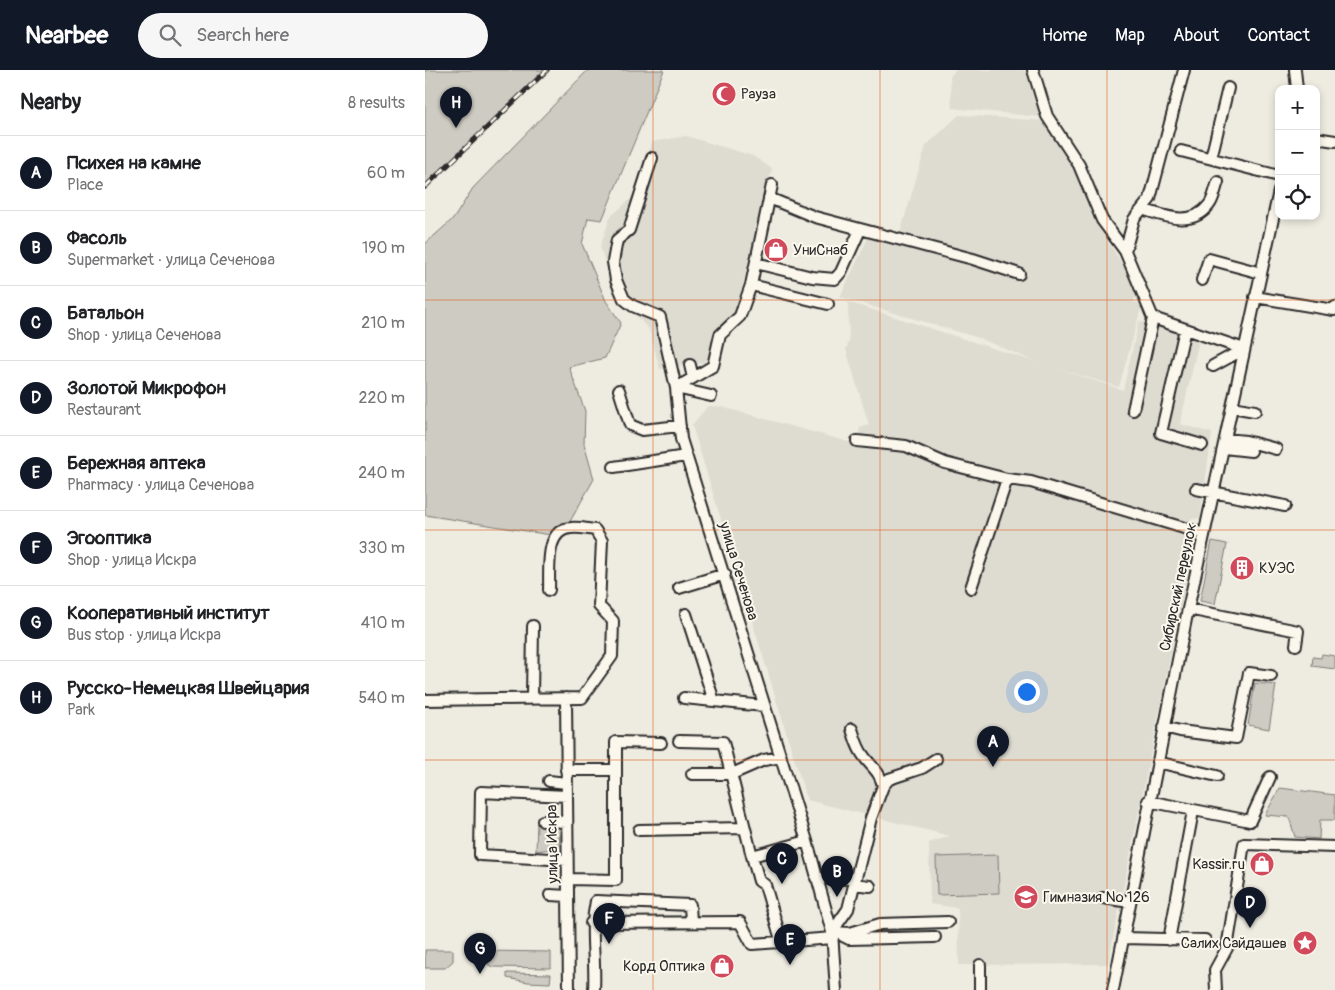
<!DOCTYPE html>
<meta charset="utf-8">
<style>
:root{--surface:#fff;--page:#f6f6f6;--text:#202124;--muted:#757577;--line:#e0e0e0;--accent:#111827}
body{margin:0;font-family:Pangolin,sans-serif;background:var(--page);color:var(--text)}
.controls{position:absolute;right:15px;top:15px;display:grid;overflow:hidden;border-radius:10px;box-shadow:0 2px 8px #0003}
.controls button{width:45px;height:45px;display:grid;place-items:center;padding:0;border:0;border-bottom:1px solid var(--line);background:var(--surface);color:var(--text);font:25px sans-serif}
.you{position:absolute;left:601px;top:621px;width:18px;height:18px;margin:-12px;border:4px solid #fff;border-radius:50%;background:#1a73e8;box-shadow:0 0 0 8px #1a73e833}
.badge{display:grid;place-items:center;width:32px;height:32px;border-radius:50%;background:var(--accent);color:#fff;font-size:16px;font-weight:700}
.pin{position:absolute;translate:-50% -41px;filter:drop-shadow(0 1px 2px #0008)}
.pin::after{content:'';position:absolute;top:26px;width:18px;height:15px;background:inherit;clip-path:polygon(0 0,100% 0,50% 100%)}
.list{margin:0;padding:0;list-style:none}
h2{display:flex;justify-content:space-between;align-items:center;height:65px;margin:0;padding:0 20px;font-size:21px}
h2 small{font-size:16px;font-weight:400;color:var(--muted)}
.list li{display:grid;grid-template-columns:32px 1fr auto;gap:15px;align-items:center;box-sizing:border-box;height:75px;padding:0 20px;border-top:1px solid var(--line)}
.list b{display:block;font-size:19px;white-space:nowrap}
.list p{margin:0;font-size:16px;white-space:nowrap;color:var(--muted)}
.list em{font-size:16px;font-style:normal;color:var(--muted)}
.icon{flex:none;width:28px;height:28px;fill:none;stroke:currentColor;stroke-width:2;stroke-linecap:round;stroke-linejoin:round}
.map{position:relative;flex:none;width:910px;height:920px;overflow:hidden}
header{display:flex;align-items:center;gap:30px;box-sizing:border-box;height:70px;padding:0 25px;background:var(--accent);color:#fff}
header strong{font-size:24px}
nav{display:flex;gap:28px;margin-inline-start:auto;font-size:18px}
.search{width:350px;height:45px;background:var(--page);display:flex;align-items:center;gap:12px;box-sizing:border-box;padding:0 18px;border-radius:28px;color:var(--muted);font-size:19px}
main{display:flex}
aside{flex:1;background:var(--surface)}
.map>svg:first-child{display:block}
</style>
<header>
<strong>Nearbee</strong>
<div class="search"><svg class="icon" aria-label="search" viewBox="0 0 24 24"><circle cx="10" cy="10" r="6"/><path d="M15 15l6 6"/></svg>Search here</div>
<nav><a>Home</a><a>Map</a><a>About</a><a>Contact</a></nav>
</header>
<main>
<aside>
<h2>Nearby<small>8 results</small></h2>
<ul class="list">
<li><span class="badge">A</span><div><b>Психея на камне</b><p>Place</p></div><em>60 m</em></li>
<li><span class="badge">B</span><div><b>Фасоль</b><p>Supermarket · улица Сеченова</p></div><em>190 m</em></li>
<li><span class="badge">C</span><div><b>Батальон</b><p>Shop · улица Сеченова</p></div><em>210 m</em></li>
<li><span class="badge">D</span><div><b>Золотой Микрофон</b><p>Restaurant</p></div><em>220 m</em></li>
<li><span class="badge">E</span><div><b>Бережная аптека</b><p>Pharmacy · улица Сеченова</p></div><em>240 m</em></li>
<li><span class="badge">F</span><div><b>Эгооптика</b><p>Shop · улица Искра</p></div><em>330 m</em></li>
<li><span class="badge">G</span><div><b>Кооперативный институт</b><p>Bus stop · улица Искра</p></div><em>410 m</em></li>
<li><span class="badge">H</span><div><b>Русско-Немецкая Швейцария</b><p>Park</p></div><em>540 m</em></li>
</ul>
</aside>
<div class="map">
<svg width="910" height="920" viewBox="0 0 910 920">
<rect width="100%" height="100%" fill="#eeebe0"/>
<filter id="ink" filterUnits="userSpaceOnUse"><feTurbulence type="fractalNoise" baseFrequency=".02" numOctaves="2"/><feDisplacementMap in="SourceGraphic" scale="10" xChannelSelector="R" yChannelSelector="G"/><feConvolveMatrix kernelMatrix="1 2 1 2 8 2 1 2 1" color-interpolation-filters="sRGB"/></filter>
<g filter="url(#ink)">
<path fill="#dedbd1" d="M530,0H600L615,47L527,38L525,7Z
M534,45L621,51L658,113L666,145L713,219L709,232L717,234L694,317L628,297L698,320L714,251L774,270L755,354L787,363L775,448L766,449L761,475L766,484L683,894L534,895L533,838L505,834L504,773L525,766L382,730L267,355L283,336L297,337L431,374L435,358L444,355L421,279L424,272L423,232L611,292L554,268L415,227L446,162L473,170L501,76Z
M261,66L328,86L347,99L310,245L293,259L284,292L235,299L224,259L191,226L175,177L185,147L208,127L227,72Z"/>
<path fill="#cecbc2" stroke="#7c7b76" d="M0,0H122L0,117Z
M163,0H239L177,150L163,148L157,174L181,231L196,253L180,288L144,297L160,341L159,374L169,409L143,455L126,465L0,445V174L29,148L48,118Z
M787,471L802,474L790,534L775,531Z
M897,584L910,586V599L887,596L888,587L896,588Z
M830,613L851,615L844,659L823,655Z
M855,718L910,725V750H895L894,769L870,767L864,747L840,745Z
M112,753L135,757L134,778L111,781Z
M573,785L574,823L512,825L511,787Z
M0,880H28V891L20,898H0Z
M60,881L126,882V898L67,897L60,892Z
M82,903L126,904L125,913L103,912L82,908Z"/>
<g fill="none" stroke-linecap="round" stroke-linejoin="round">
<defs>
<path id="minor" d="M608,0L622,46L654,95L677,150L700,181L728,248L819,279
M870,0L872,19
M891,68L910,71
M756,81L854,106
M227,88L204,160L192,170L188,192L191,210L199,229L208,236L235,247L251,318L286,326
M786,88L803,18
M347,115L326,215L315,246L295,265L288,296L251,318L256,369L382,771L407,862L411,920
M344,128L390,147L548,189L594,204
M717,139C739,146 767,158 784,135C789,129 790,119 793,112
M700,181L709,149L725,129L759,0
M331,193L387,207L410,209L416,202L435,160L430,159
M777,210L784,189L836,203
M326,215L403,234
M830,227L909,240L910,237
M760,259L736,363L777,375
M265,295L268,308
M788,296L819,279
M194,320L205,355L217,360L255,356
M807,337L830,341
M708,340L728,248
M800,369L821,371L851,379
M432,371L481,376L520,393L582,409L606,412L779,464
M799,378L826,381
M189,397L261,386
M771,419L860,436
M254,518L300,504
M546,518L582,409
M763,539L873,561L871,575
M261,544L289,631L339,636
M107,628L108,556
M141,628L144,920
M259,628L289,631
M0,630L157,628L187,586L188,551L174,536L177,471L170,460C162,459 154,457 146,458C119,459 125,501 124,520
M739,657L755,661L811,668L824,603L846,606
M427,659C430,668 432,677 438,685C446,697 455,701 458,716
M254,671L298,672L327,786
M732,692L792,706
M141,700H191V810L142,809
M191,700V672L236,673
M267,704H307L339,690L356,687
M124,711L141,713
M142,726L56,722L55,785L142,790
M723,731L825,751L845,707
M118,751L142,752
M214,760L319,758
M391,808L429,809
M428,814L445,816
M125,825L143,826
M678,828L705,832
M166,853L315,852L327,874L408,868
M407,862L423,839L446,748L458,716L464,709L497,698L511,689
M407,862L425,863L455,854L523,852
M418,866L424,869L510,867
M699,868L780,870
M744,870L768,741
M357,873L340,815L334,811L327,786L382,771
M555,895V920
M169,920C171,888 164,863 171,831L265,835L266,852
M688,920L763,539L854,121
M791,920L790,900L802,878L819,774L910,777"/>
</defs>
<use href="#minor" stroke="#2b2b2b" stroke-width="14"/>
<use href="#minor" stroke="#fbf7ec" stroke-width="10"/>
<defs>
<path id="rail" d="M0,117L122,0"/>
</defs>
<use href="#rail" stroke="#2b2b2b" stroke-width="5"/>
<use href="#rail" stroke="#fbf7ec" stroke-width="3" stroke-dasharray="9" stroke-linecap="butt"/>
</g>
</g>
<path fill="none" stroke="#df570e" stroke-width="1" stroke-opacity="0.55" d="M228,0V920M455,0V920M682,0V920M0,230H910M0,460H910M0,690H910"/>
<defs>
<symbol id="mosque-disc" viewBox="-11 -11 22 22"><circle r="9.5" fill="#d1495b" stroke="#fbf7ec"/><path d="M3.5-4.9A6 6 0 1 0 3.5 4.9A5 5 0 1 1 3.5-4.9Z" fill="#fff"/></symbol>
<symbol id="shop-disc" viewBox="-11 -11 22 22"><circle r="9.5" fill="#d1495b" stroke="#fbf7ec"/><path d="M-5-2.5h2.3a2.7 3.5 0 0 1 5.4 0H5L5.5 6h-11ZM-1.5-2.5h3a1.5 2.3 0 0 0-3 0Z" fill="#fff"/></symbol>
<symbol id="building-disc" viewBox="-11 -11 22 22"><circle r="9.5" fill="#d1495b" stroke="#fbf7ec"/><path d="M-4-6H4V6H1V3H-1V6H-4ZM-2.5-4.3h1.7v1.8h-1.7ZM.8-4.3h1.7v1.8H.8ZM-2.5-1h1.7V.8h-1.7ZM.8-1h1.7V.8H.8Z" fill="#fff"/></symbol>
<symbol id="school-disc" viewBox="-11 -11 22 22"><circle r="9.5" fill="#d1495b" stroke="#fbf7ec"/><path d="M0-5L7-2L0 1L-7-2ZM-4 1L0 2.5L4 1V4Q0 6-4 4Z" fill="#fff"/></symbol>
<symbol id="sight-disc" viewBox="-11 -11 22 22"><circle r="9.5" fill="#d1495b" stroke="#fbf7ec"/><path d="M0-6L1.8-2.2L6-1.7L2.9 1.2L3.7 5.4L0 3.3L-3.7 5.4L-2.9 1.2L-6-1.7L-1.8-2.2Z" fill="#fff"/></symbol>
</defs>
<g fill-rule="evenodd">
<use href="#mosque-disc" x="285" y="10" width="28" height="28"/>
<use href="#shop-disc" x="337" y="166" width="28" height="28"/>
<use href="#building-disc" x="803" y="484" width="28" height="28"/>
<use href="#shop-disc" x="823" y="780" width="28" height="28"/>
<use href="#school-disc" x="587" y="813" width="28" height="28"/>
<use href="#sight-disc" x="866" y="859" width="28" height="28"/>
<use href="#shop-disc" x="283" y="882" width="28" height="28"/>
</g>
<g text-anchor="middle" stroke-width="4" stroke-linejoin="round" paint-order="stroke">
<g font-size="15" fill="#2b2b2b" stroke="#fbf7ec" text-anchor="start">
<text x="316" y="29">Рауза</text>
<text x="368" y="185">УниСнаб</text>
<text x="834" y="503">КУЭС</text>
<text x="820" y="799" text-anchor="end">Kassir.ru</text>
<text x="618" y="832">Гимназия № 126</text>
<text x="862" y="878" text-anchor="end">Салих Сайдашев</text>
<text x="280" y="901" text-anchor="end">Корд Оптика</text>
</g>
<g font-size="15" fill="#2b2b2b" stroke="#fbf7ec">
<text transform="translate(314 501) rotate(73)" y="5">улица Сеченова</text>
<text transform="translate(753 517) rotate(-78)" y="5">Сибирский переулок</text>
<text transform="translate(127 774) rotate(-91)" y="5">улица Искра</text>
</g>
</g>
</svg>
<div class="controls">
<button>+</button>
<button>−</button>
<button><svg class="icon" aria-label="locate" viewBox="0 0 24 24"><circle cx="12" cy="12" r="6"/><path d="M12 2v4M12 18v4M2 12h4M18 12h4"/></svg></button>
</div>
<div class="you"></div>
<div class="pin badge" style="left:568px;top:697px">A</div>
<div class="pin badge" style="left:412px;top:827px">B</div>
<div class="pin badge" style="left:357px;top:814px">C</div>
<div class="pin badge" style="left:825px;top:858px">D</div>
<div class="pin badge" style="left:365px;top:895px">E</div>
<div class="pin badge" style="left:184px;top:874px">F</div>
<div class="pin badge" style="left:55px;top:904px">G</div>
<div class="pin badge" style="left:31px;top:58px">H</div>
</div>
</main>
